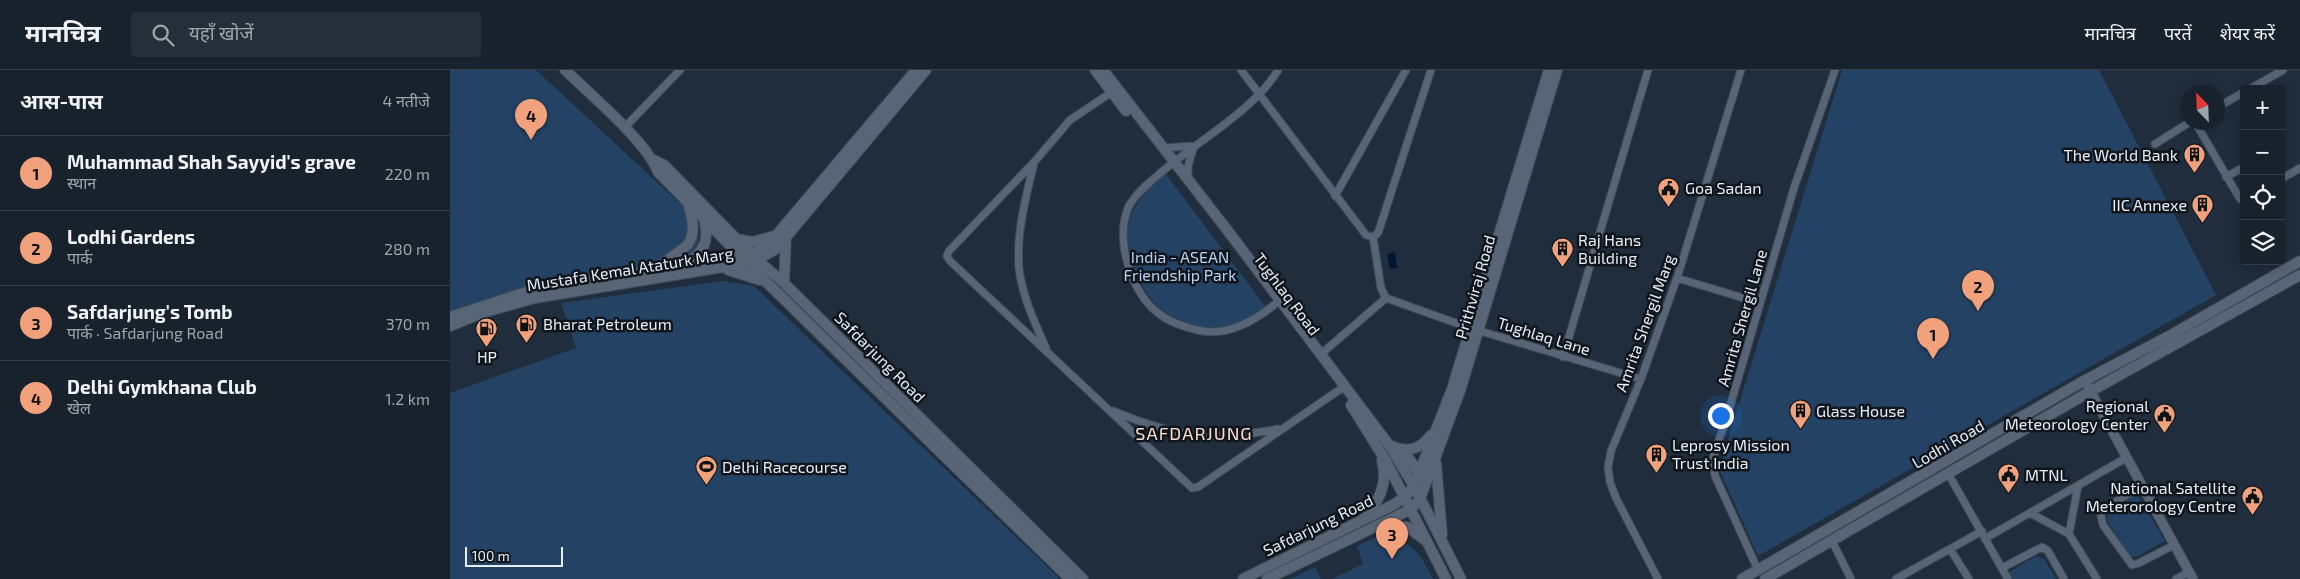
<!DOCTYPE html>
<html lang="hi">
<meta charset="utf-8">
<style>
:root{--surface:#18222d;--page:#252f39;--text:#f1f3f6;--muted:#9fa4aa;--line:#363f49;--accent:#f1a17b}
body{margin:0;font-family:"Exo 2","Noto Sans Devanagari",sans-serif;background:var(--page);color:var(--text)}
.controls{position:absolute;right:15px;top:15px;display:grid;overflow:hidden;border-radius:5px;box-shadow:0 2px 12px #0003}
.controls button{width:45px;height:45px;display:grid;place-items:center;padding:0;border:0;border-bottom:1px solid var(--line);background:var(--surface);color:var(--text);font:25px sans-serif}
.compass{position:absolute;left:1730px;top:15px;width:45px;height:45px;border-radius:50%;background:var(--surface);box-shadow:0 2px 12px #0003;rotate:337deg}
.scale{position:absolute;left:15px;bottom:12px;width:98px;box-sizing:border-box;padding-left:5px;border:2px solid #e5edf7;border-top:0;font-size:14px;line-height:18px;white-space:nowrap;color:#e5edf7;-webkit-text-stroke:4px #0f151b;paint-order:stroke}
.you{position:absolute;left:1270px;top:345px;width:18px;height:18px;margin:-12px;border:4px solid #fff;border-radius:50%;background:#1a73e8;box-shadow:0 0 0 8px #1a73e833}
.badge{display:grid;place-items:center;width:32px;height:32px;border-radius:50%;background:var(--accent);color:#111;font-size:16px;font-weight:700}
.pin{position:absolute;translate:-50% -41px;filter:drop-shadow(0 1px 2px #0008)}
.pin::after{content:'';position:absolute;top:26px;width:18px;height:15px;background:inherit;clip-path:polygon(0 0,100% 0,50% 100%)}
.list{margin:0;padding:0;list-style:none}
h2{display:flex;justify-content:space-between;align-items:center;height:65px;margin:0;padding:0 20px;font-size:21px}
h2 small{font-size:16px;font-weight:400;color:var(--muted)}
.list li{display:grid;grid-template-columns:32px 1fr auto;gap:15px;align-items:center;box-sizing:border-box;height:75px;padding:0 20px;border-top:1px solid var(--line)}
.list b{display:block;font-size:19px;white-space:nowrap}
.list p{margin:0;font-size:16px;white-space:nowrap;color:var(--muted)}
.list em{font-size:16px;font-style:normal;color:var(--muted)}
.icon{flex:none;width:28px;height:28px;fill:none;stroke:currentColor;stroke-width:2;stroke-linecap:round;stroke-linejoin:round}
.map{position:relative;flex:none;width:1850px;height:509px;overflow:hidden}
header{display:flex;align-items:center;gap:30px;box-sizing:border-box;height:70px;padding:0 25px;background:var(--surface);border-bottom:1px solid var(--line)}
header strong{font-size:24px}
nav{display:flex;gap:28px;margin-inline-start:auto;font-size:18px}
.search{width:350px;height:45px;background:var(--page);display:flex;align-items:center;gap:12px;box-sizing:border-box;padding:0 18px;border-radius:5px;color:var(--muted);font-size:19px}
main{display:flex}
aside{flex:1;background:var(--surface)}
.map>svg:first-child{display:block}
</style>
<header>
<strong>मानचित्र</strong>
<div class="search"><svg class="icon" aria-label="search" viewBox="0 0 24 24"><circle cx="10" cy="10" r="6"/><path d="M15 15l6 6"/></svg>यहाँ खोजें</div>
<nav><a>मानचित्र</a><a>परतें</a><a>शेयर करें</a></nav>
</header>
<main>
<aside>
<h2>आस-पास<small>4 नतीजे</small></h2>
<ul class="list">
<li><span class="badge">1</span><div><b>Muhammad Shah Sayyid's grave</b><p>स्थान</p></div><em>220 m</em></li>
<li><span class="badge">2</span><div><b>Lodhi Gardens</b><p>पार्क</p></div><em>280 m</em></li>
<li><span class="badge">3</span><div><b>Safdarjung's Tomb</b><p>पार्क · Safdarjung Road</p></div><em>370 m</em></li>
<li><span class="badge">4</span><div><b>Delhi Gymkhana Club</b><p>खेल</p></div><em>1.2 km</em></li>
</ul>
</aside>
<div class="map">
<svg width="1850" height="509" viewBox="0 0 1850 509">
<rect width="100%" height="100%" fill="#202d3c"/>
<path fill="#244364" d="M0,0H86L238,141L249,159L248,176L233,191L86,214L0,243Z
M1392,0H1649L1766,225L1308,486L1269,399Z
M715,103L816,237C800,246 786,257 767,258C724,261 695,232 683,194C678,178 675,160 681,145C687,129 703,115 715,103Z
M274,211L304,216L610,509H0V323L126,278L111,233Z
M1687,424L1715,471L1686,487L1679,486L1657,450L1659,441Z
M931,465C963,472 968,480 983,509H882L913,494L907,476Z
M1586,486L1594,489L1606,509H1563L1559,502Z
M865,497L871,509H840Z"/>
<path fill="#001631" d="M945,182L947,198L940,199L937,184Z"/>
<g fill="none" stroke-linecap="round" stroke-linejoin="round">
<defs>
<path id="minor" d="M791,0L916,165L923,167L928,163L981,0
M828,0C806,39 743,74 708,105C698,114 684,125 678,138C669,160 674,188 683,209C697,241 717,254 752,261C780,266 809,248 830,230
M1800,19L1833,0
M665,20L620,50L585,91L499,181L497,186L500,191L742,418L748,417L895,316
M1768,37L1794,22
M1745,52L1790,129L1794,131
M174,58L230,0
M1705,74L1740,52
M713,78L741,76
M584,93C576,127 566,163 569,198C572,226 585,253 596,278
M1776,107L1794,97
M738,109V96L744,76
M1831,109L1850,98
M885,126L956,0
M923,167L931,218L936,228L1020,258L1191,309
M1227,208L1310,233
M871,284L936,228
M1113,287L1198,0
M663,341C726,367 761,372 828,359
M1499,405L1558,509
M1628,416L1619,464L1647,509
M1691,416L1654,439L1651,446L1653,455L1682,495L1689,493L1724,475
M1580,443L1619,464
M1536,468L1676,388
M1382,471L1401,509
M1500,479L1519,509
M1552,498L1592,477L1598,481L1614,509
M1308,500L1265,406L1263,388L1278,343L1344,118L1385,0
M1208,509L1166,428L1160,412L1158,397L1161,381L1191,309L1228,205L1291,0
M1446,509L1532,461
M1726,509L1739,502"/>
<path id="tertiary" d="M1635,311L1743,509"/>
<path id="secondary" d="M115,0C140,24 197,72 208,102L303,199L620,509
M645,0L676,41
M653,0L778,161L939,375L964,416L1011,509
M204,90L214,95L307,190L334,213L633,509
M287,169L302,172L324,166
M237,192C256,181 259,169 254,148
M210,198C217,188 225,185 234,178C248,167 242,147 238,133
M278,200L310,210
M334,213L336,167
M0,247L82,220L302,184L318,175L466,0
M0,256L32,243L85,228L267,198L298,195L326,179L476,0
M901,335L936,391L996,509
M939,375C956,383 969,381 981,365
M952,379L969,403
M986,393L992,465
M915,447C930,429 938,414 932,390
M932,457H957L975,470
M793,509L943,435L955,427L964,416L1002,319L1099,0
M817,509L947,446L961,439L970,429L1010,321L1107,0
M1292,509L1630,313L1721,265L1850,191
M1315,509L1641,321L1850,205"/>
</defs>
<use href="#minor" stroke="#3e4955" stroke-width="9"/>
<use href="#tertiary" stroke="#3e4955" stroke-width="11"/>
<use href="#secondary" stroke="#3e4955" stroke-width="12"/>
<use href="#minor" stroke="#576576" stroke-width="7"/>
<use href="#tertiary" stroke="#576576" stroke-width="9"/>
<use href="#secondary" stroke="#576576" stroke-width="10"/>
</g>
<defs>
<symbol id="building-pin" viewBox="-11 -11 22 30"><path d="M0 17L-7.5 6A9.5 9.5 0 1 1 7.5 6Z" fill="#f1a17b" stroke="#0f151b"/><path d="M-4-6H4V6H1V3H-1V6H-4ZM-2.5-4.3h1.7v1.8h-1.7ZM.8-4.3h1.7v1.8H.8ZM-2.5-1h1.7V.8h-1.7ZM.8-1h1.7V.8H.8Z" fill="#111"/></symbol>
<symbol id="civic-pin" viewBox="-11 -11 22 30"><path d="M0 17L-7.5 6A9.5 9.5 0 1 1 7.5 6Z" fill="#f1a17b" stroke="#0f151b"/><path d="M-.6-6.5H3V-4.5H.6V-3L4-1V1h2V6H-6V1h2V-1L-.6-3ZM-1.2 2.5V6h2.4V2.5Z" fill="#111"/></symbol>
<symbol id="fuel-pin" viewBox="-11 -11 22 30"><path d="M0 17L-7.5 6A9.5 9.5 0 1 1 7.5 6Z" fill="#f1a17b" stroke="#0f151b"/><path d="M-5.5-6h7V0h2V4h1.3V-2.5L3-4.5l.8-.8L6-3V5H2.5V1h-1V6h-7ZM-4.2-4.7v3.2H.2V-4.7Z" fill="#111"/></symbol>
<symbol id="stadium-pin" viewBox="-11 -11 22 30"><path d="M0 17L-7.5 6A9.5 9.5 0 1 1 7.5 6Z" fill="#f1a17b" stroke="#0f151b"/><path d="M0-5a6.5 5 0 1 0 0 10a6.5 5 0 1 0 0-10ZM-3.5-1.8h7v3.6h-7Z" fill="#111"/></symbol>
</defs>
<g fill-rule="evenodd">
<use href="#building-pin" x="1732" y="72" width="25" height="34"/>
<use href="#civic-pin" x="1206" y="106" width="25" height="34"/>
<use href="#building-pin" x="1740" y="122" width="25" height="34"/>
<use href="#building-pin" x="1100" y="166" width="25" height="34"/>
<use href="#fuel-pin" x="64" y="242" width="25" height="34"/>
<use href="#fuel-pin" x="24" y="246" width="25" height="34"/>
<use href="#building-pin" x="1338" y="328" width="25" height="34"/>
<use href="#civic-pin" x="1702" y="332" width="25" height="34"/>
<use href="#building-pin" x="1194" y="372" width="25" height="34"/>
<use href="#stadium-pin" x="244" y="384" width="25" height="34"/>
<use href="#civic-pin" x="1546" y="392" width="25" height="34"/>
<use href="#civic-pin" x="1790" y="414" width="25" height="34"/>
</g>
<g text-anchor="middle" stroke-width="5" stroke-linejoin="round" paint-order="stroke">
<g font-size="16" fill="#e5edf7" stroke="#0f151b" text-anchor="start">
<text x="1728" y="91" text-anchor="end">The World Bank</text>
<text x="1235" y="124">Goa Sadan</text>
<text x="1737" y="141" text-anchor="end">IIC Annexe</text>
<text x="1128" y="176">Raj Hans<tspan x="1128" dy="18">Building</tspan></text>
<text x="93" y="260">Bharat Petroleum</text>
<text x="37" y="293" text-anchor="middle">HP</text>
<text x="1699" y="342" text-anchor="end">Regional<tspan x="1699" dy="18">Meteorology Center</tspan></text>
<text x="1366" y="347">Glass House</text>
<text x="1222" y="381">Leprosy Mission<tspan x="1222" dy="18">Trust India</tspan></text>
<text x="272" y="403">Delhi Racecourse</text>
<text x="1575" y="411">MTNL</text>
<text x="1786" y="424" text-anchor="end">National Satellite<tspan x="1786" dy="18">Meterorology Centre</tspan></text>
</g>
<g font-size="16" fill="#b7d2f2" stroke="#0f151b">
<text x="730" y="193">India - ASEAN<tspan x="730" dy="18">Friendship Park</tspan></text>
</g>
<g font-size="16" fill="#e5edf7" stroke="#0f151b">
<text transform="translate(180 199) rotate(-9)" y="6">Mustafa Kemal Ataturk Marg</text>
<text transform="translate(1025 217) rotate(-74)" y="6">Prithviraj Road</text>
<text transform="translate(837 224) rotate(53)" y="6">Tughlaq Road</text>
<text transform="translate(1292 248) rotate(-74)" y="6">Amrita Shergil Lane</text>
<text transform="translate(1195 253) rotate(-70)" y="6">Amrita Shergil Marg</text>
<text transform="translate(1094 266) rotate(17)" y="6">Tughlaq Lane</text>
<text transform="translate(430 287) rotate(45)" y="6">Safdarjung Road</text>
<text transform="translate(1498 374) rotate(-30)" y="6">Lodhi Road</text>
<text transform="translate(868 455) rotate(-26)" y="6">Safdarjung Road</text>
</g>
<g font-size="18" letter-spacing="1" fill="#fadbcd" stroke="#0f151b">
<text x="744" y="370">SAFDARJUNG</text>
</g>
</g>
</svg>
<div class="controls">
<button>+</button>
<button>−</button>
<button><svg class="icon" aria-label="locate" viewBox="0 0 24 24"><circle cx="12" cy="12" r="6"/><path d="M12 2v4M12 18v4M2 12h4M18 12h4"/></svg></button>
<button><svg class="icon" aria-label="layers" viewBox="0 0 24 24"><path d="M12 4l9 5-9 5-9-5zM3 14l9 5 9-5"/></svg></button>
</div>
<svg class="compass" viewBox="-18 -18 36 36"><path d="M0-13l5 13h-10z" fill="#e53935"/><path d="M0 13l5-13h-10z" fill="#9fa4aa"/></svg>
<div class="scale">100 m</div>
<div class="you"></div>
<div class="pin badge" style="left:1483px;top:289px">1</div>
<div class="pin badge" style="left:1528px;top:241px">2</div>
<div class="pin badge" style="left:942px;top:489px">3</div>
<div class="pin badge" style="left:81px;top:70px">4</div>
</div>
</main>
